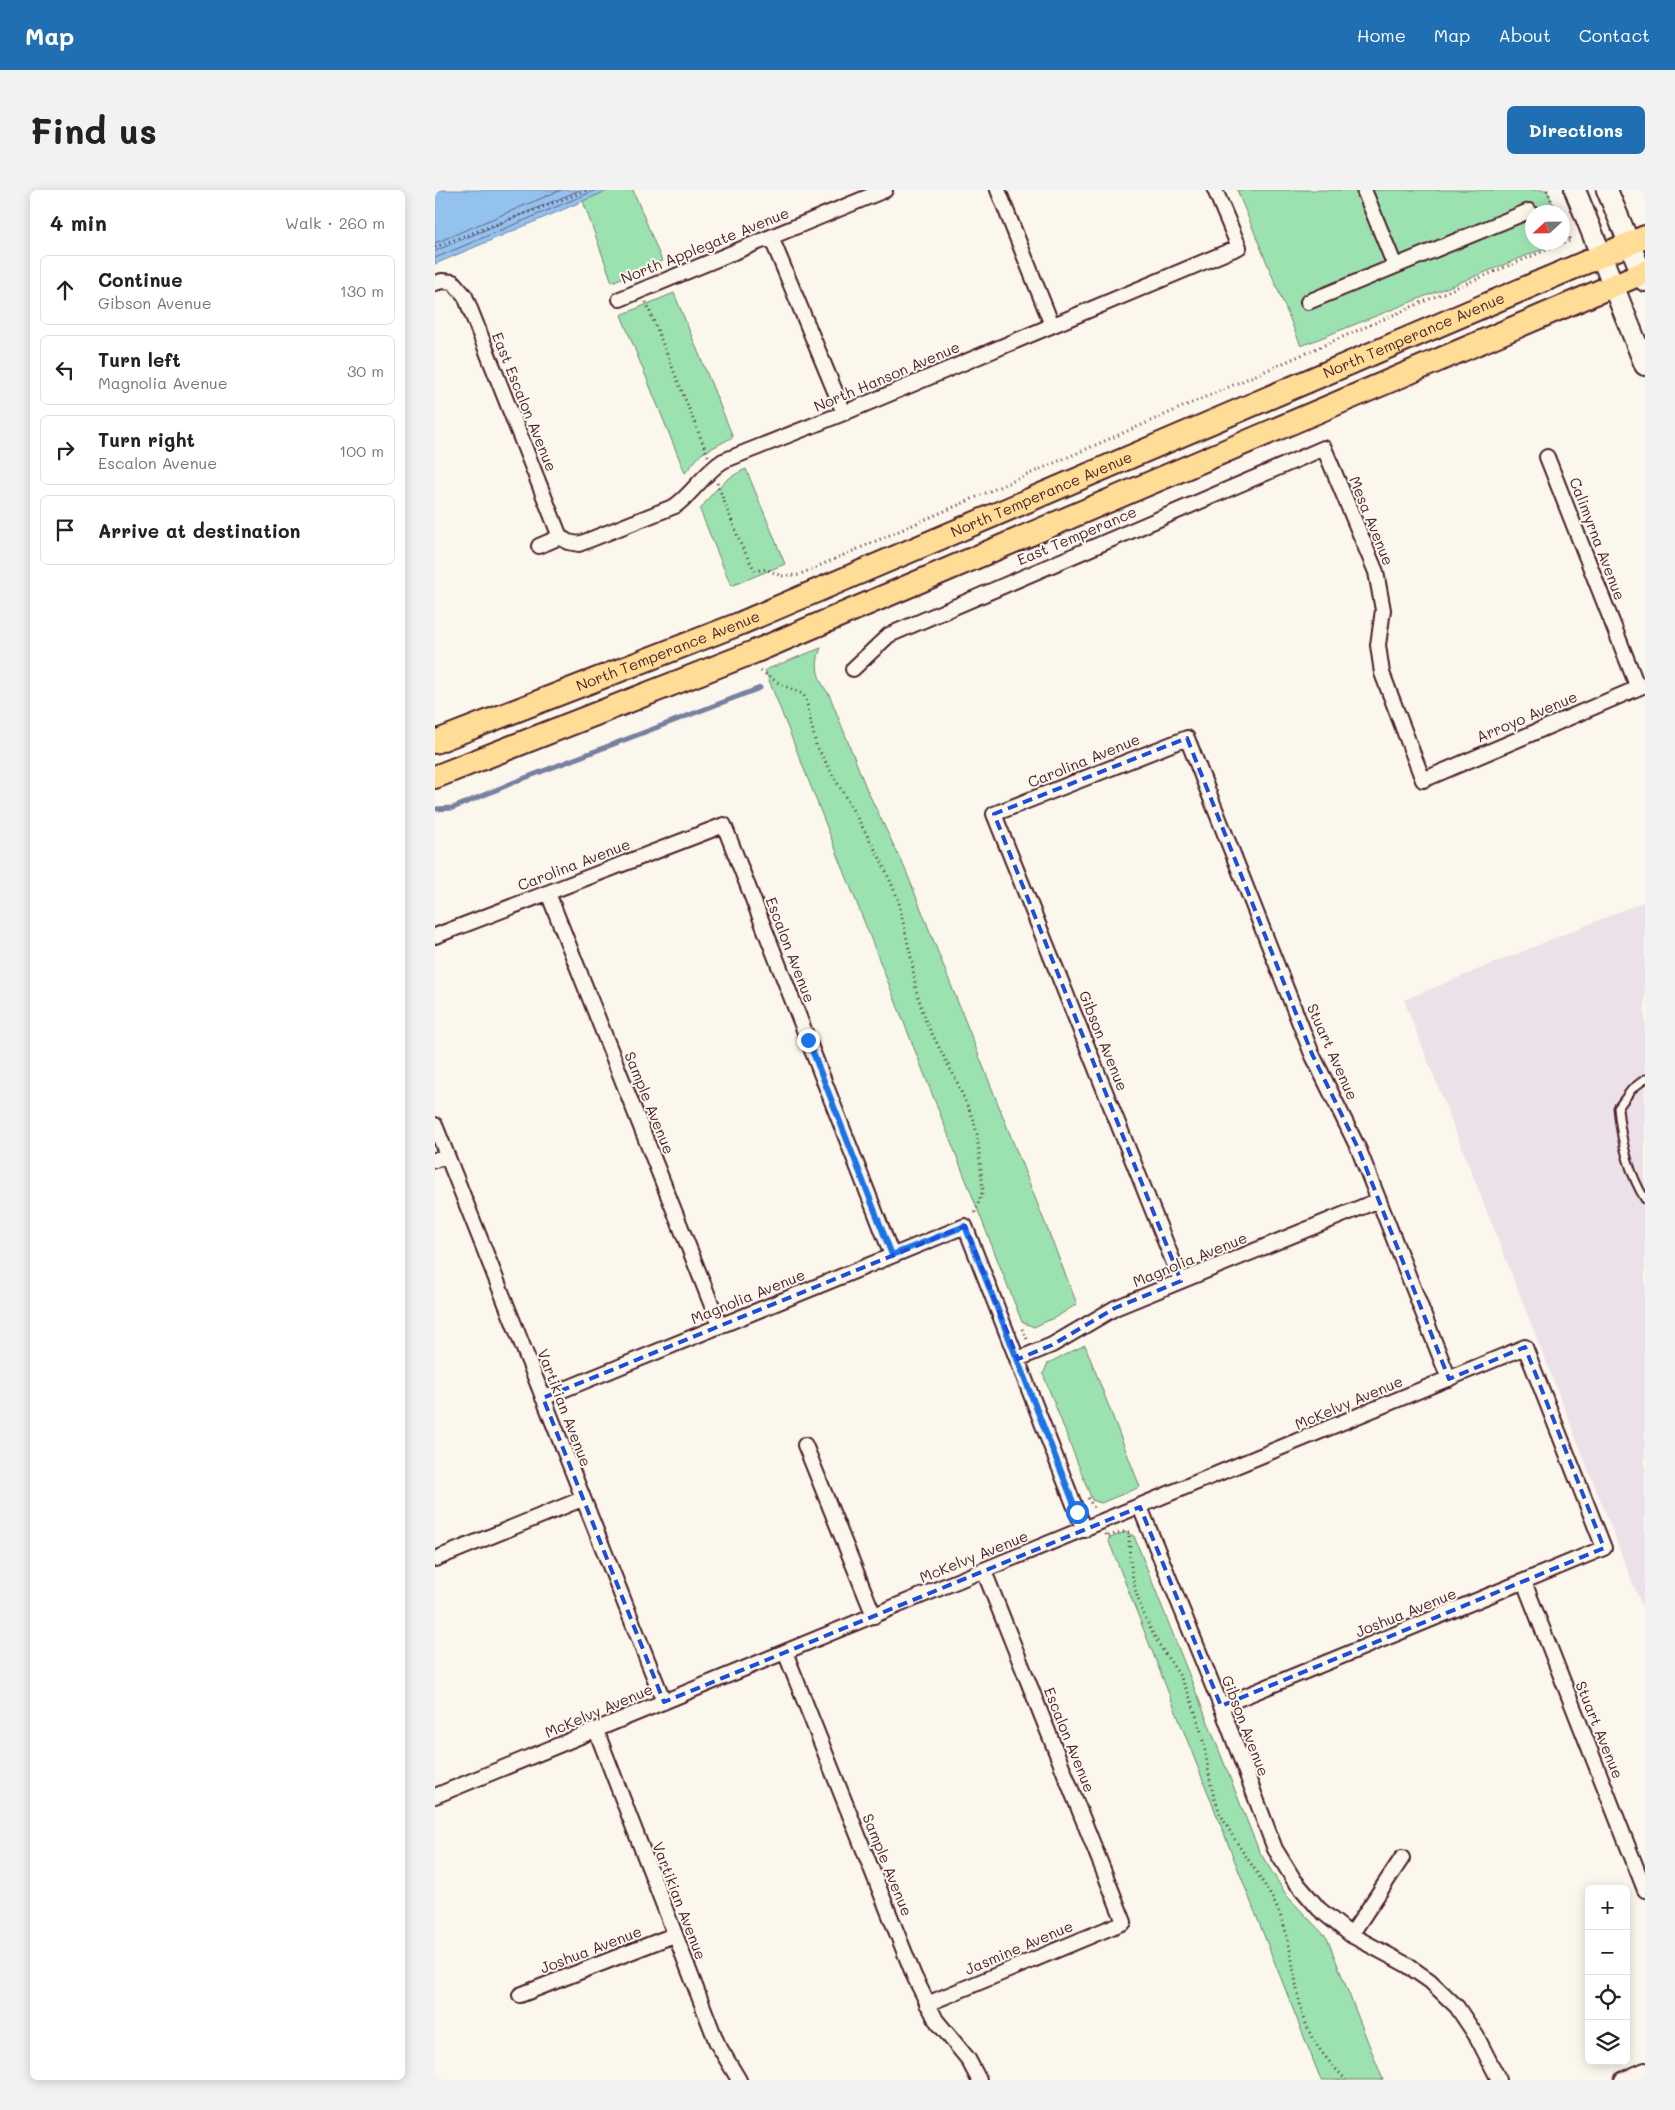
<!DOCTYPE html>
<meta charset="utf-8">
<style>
:root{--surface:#fff;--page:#f2f2f2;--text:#222;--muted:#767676;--line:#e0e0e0;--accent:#1f6fb2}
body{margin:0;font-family:Mali,sans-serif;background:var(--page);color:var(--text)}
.controls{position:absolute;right:15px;bottom:15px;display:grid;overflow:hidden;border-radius:8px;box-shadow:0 2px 12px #0003}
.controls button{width:45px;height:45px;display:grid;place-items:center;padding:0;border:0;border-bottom:1px solid var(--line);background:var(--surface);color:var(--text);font:25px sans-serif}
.compass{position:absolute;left:1090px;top:15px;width:45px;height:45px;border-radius:50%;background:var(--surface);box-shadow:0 2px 12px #0003;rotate:248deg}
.stop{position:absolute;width:15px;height:15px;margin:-11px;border:4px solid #1a73e8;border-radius:50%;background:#fff}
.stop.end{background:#1a73e8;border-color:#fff;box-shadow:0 1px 5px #0008}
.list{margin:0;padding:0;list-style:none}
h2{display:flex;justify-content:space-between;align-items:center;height:65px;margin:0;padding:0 20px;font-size:21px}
h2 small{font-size:16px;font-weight:400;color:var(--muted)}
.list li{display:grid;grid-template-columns:32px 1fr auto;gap:15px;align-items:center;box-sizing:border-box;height:70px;margin:0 10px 10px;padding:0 10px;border:1px solid var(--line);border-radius:8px}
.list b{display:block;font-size:19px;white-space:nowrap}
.list p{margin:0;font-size:16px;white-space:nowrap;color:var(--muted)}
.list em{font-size:16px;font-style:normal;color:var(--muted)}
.icon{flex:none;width:28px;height:28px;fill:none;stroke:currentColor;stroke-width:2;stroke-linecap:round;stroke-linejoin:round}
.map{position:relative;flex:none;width:1210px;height:1890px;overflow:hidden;border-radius:8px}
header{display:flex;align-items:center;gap:30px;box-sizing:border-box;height:70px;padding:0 25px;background:var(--accent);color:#fff}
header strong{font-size:24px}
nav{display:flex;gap:28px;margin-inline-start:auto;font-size:18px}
.intro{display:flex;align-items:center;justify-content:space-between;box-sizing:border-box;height:120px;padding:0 30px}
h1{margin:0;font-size:35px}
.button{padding:12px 22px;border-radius:8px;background:var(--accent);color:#fff;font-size:18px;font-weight:700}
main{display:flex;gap:30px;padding:0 30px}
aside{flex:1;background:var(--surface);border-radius:8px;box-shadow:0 2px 12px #0003}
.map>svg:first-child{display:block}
</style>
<header>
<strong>Map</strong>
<nav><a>Home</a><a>Map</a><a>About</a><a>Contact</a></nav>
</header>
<div class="intro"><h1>Find us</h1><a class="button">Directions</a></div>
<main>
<aside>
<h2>4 min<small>Walk · 260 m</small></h2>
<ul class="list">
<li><svg class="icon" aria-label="ahead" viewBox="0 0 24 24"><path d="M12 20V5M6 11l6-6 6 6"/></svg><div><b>Continue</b><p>Gibson Avenue</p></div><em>130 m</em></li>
<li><svg class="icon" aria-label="left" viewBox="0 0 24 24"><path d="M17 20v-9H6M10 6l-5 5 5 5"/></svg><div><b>Turn left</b><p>Magnolia Avenue</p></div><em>30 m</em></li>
<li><svg class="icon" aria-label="right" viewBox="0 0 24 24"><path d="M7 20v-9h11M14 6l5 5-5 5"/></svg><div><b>Turn right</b><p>Escalon Avenue</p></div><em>100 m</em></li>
<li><svg class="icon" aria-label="arrive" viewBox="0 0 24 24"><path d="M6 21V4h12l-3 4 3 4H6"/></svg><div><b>Arrive at destination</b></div></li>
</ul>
</aside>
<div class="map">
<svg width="1210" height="1890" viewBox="0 0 1210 1890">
<rect width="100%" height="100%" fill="#fbf7ec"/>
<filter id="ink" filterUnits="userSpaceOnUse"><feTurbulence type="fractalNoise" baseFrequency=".02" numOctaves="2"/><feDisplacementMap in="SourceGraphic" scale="10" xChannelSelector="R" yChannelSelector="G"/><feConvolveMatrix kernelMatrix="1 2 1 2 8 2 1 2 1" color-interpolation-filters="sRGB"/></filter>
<g filter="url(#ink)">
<path fill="#ece1e8" d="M1210,711V1424L969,810Z"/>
<path fill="#9be2b0" stroke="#72806e" d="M174,0H198L227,71L177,92L148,11Z
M802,0H1112L1121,22H1098V52L1123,53L866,156Z
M239,103L298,247L266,264L250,283L186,125Z
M311,279L350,374L296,396L265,320C278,301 290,288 311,279Z
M386,458C379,475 382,489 394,504L432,600L471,681L642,1114L623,1126L599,1137L587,1132L330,480Z
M650,1155L705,1297L666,1313L657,1310L608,1184L613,1173Z
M690,1342L699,1346L824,1661L852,1706L892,1748L948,1890H886L673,1349Z"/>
<path fill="#93c2ee" stroke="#7681a0" d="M0,0H174L0,74Z"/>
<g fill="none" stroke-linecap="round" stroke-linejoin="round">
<path stroke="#676079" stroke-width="1" d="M0,53L126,0
M0,61L145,0
M0,68L161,0"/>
<path stroke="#7681a0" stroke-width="5" d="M0,619L18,618L82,591L325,498"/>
<defs>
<path id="lane" d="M1210,889L1197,899L1183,918C1186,949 1193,982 1210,1009"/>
<path id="street" d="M563,0L617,135
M929,0L960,76
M336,47L409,223
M0,93L7,91L18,92L30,106L125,347
M185,109L450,0
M873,112L1094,21
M1112,267L1203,498
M125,347L133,352L144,354L240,316C258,303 269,283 288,271L409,223L804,57L780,0
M104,356L125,347
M418,479L454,445L889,258L941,382L948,420L943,455L947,483L988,590L1210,495
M113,703L285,1136
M0,746L289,635L457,1065
M0,935L229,1512
M0,970L12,965
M746,1091L559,624L752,548L877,864L924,960L1014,1189
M583,1169L617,1155L680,1118L944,1010
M108,1208L530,1036L649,1340
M370,1255L439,1426
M705,1317L786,1516L840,1659L859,1690L884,1719L916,1745L972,1775L995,1791L1022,1817L1042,1847L1064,1890
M0,1369L147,1309
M1089,1392L1210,1700
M350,1462L479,1786L501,1830L533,1869L544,1890
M161,1540L282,1853L304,1890
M0,1606L1090,1157L1169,1358L786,1516
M916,1745L967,1668
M85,1805L239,1745
M492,1814L689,1732L549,1381
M1187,1890L1210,1880"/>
<path id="secondary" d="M1140,0L1210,175
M1172,0L1210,91"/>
<g id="primary">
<path id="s1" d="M0,552L304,434L1210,47"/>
<path d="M0,587L319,462L1210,82"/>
</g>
</defs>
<use href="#lane" stroke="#4a1f2b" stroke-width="11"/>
<use href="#street" stroke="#4a1f2b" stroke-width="18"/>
<use href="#secondary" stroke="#4a1f2b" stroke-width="24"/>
<use href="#primary" stroke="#4a1f2b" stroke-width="26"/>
<path stroke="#4a1f2b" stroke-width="3" stroke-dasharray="1 4" stroke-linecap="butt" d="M1112,0L1121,22
M0,57L153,0
M211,112L273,266
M282,293L306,355L320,381L331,379L346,386L363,385L1020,98L1136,50L1128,38
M326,481L345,494L368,504L371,509L381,555L446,670L463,709L477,772L481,800L491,832L521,890L539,931L542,944L548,1000L540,1022L542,1026
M587,1139L593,1151
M653,1308L660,1320
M671,1344L672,1347L685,1342H694C694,1387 702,1417 725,1456C733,1469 743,1481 749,1494C760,1517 767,1542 771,1566C774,1584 776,1601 783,1618C799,1656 830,1687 845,1725C860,1762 858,1802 873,1839C881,1858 897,1875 911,1890"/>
<use href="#lane" stroke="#fbf7ec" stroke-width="7"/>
<use href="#street" stroke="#fbf7ec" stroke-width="14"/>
<use href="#secondary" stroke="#fbf7ec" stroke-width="20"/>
<use href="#primary" stroke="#ffdd96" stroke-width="22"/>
</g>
</g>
<g fill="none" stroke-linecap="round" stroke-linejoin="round" filter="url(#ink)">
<path stroke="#1a73e8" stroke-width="6" d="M373,850L457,1065L530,1036L642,1322"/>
</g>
<path fill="none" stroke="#1d4ed8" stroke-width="4" stroke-dasharray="10 6" stroke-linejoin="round" d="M752,548L877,864L924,960L1014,1189L1090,1157L1169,1358L786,1516L705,1317L229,1512L108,1208L530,1036L583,1169L617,1155L680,1118L746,1091L559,624Z"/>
<g text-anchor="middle" stroke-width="4" stroke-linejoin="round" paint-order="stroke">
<g font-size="15" fill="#4a1f2b" stroke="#fbf7ec">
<text transform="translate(270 56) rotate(-22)" y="5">North Applegate Avenue</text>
<text dy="5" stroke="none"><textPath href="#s1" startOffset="1060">North Temperance Avenue</textPath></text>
<text transform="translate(452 187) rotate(-23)" y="5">North Hanson Avenue</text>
<text transform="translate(89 212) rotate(68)" y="5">East Escalon Avenue</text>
<text dy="5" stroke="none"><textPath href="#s1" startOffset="655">North Temperance Avenue</textPath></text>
<text transform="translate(936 331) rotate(68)" y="5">Mesa Avenue</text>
<text transform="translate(642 346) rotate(-23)" y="5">East Temperance</text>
<text transform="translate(1162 349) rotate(69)" y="5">Calimyrna Avenue</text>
<text dy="5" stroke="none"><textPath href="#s1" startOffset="250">North Temperance Avenue</textPath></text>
<text transform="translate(1092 527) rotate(-23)" y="5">Arroyo Avenue</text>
<text transform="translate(649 571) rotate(-22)" y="5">Carolina Avenue</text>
<text transform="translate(139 675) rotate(-21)" y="5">Carolina Avenue</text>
<text transform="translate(355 760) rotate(69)" y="5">Escalon Avenue</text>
<text transform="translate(668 851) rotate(68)" y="5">Gibson Avenue</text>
<text transform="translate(897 862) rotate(66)" y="5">Stuart Avenue</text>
<text transform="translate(214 913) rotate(68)" y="5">Sample Avenue</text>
<text transform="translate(755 1070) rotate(-22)" y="5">Magnolia Avenue</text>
<text transform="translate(313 1107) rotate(-22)" y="5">Magnolia Avenue</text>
<text transform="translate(914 1213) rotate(-23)" y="5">McKelvy Avenue</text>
<text transform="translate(129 1218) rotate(69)" y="5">Vartikian Avenue</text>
<text transform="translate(539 1367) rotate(-22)" y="5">McKelvy Avenue</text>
<text transform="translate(971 1423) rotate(-22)" y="5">Joshua Avenue</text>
<text transform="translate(164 1521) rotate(-23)" y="5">McKelvy Avenue</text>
<text transform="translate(810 1536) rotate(69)" y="5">Gibson Avenue</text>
<text transform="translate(1164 1540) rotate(68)" y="5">Stuart Avenue</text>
<text transform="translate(634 1550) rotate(68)" y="5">Escalon Avenue</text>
<text transform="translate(452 1675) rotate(68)" y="5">Sample Avenue</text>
<text transform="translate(244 1711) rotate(69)" y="5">Vartikian Avenue</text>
<text transform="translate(584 1758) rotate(-23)" y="5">Jasmine Avenue</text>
<text transform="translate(156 1760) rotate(-21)" y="5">Joshua Avenue</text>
</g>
</g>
</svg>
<div class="controls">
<button>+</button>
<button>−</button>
<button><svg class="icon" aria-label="locate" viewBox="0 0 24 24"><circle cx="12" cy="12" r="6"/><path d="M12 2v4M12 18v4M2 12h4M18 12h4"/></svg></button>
<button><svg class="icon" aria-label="layers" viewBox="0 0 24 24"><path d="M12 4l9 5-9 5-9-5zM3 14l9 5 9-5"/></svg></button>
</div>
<svg class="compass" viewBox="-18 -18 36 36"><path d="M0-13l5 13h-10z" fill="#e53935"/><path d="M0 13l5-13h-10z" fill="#767676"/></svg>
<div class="stop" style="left:642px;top:1322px"></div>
<div class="stop end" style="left:373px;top:850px"></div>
</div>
</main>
